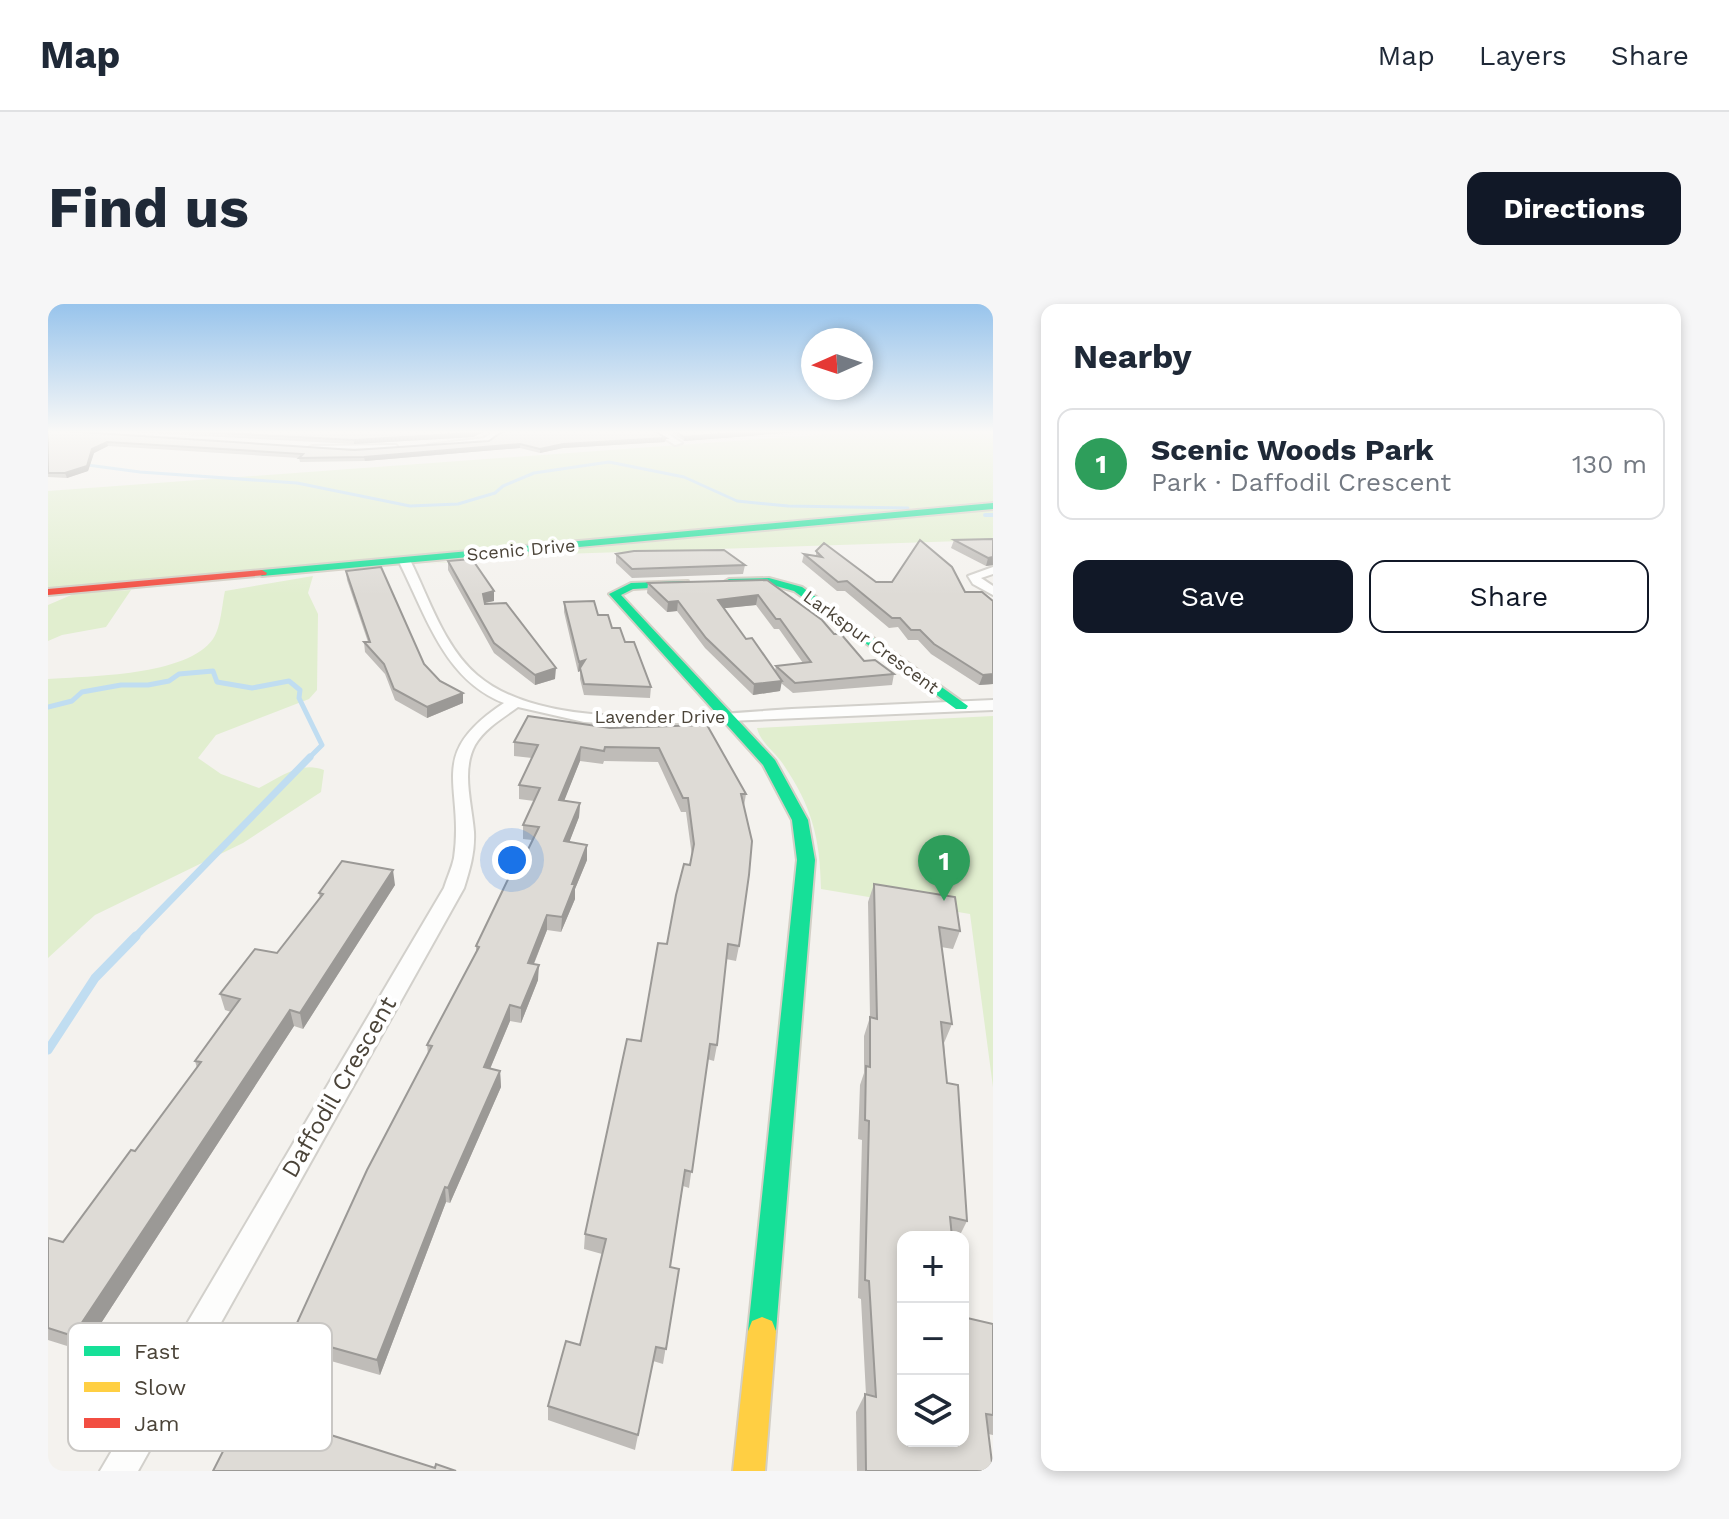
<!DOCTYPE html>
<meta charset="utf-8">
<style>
:root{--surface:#fff;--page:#f6f6f7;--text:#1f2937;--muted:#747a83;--line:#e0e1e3;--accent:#111827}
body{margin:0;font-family:"Work Sans",sans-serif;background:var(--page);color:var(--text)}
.controls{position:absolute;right:24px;bottom:24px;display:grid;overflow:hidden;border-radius:16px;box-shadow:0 4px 12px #0003}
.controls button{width:72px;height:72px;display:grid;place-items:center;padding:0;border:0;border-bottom:2px solid var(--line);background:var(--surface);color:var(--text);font:40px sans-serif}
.compass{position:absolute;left:753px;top:24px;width:72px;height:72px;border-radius:50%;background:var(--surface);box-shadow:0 4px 12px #0003;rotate:267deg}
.you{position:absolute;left:464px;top:556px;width:28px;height:28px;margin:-20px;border:6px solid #fff;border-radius:50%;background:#1a73e8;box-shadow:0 0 0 12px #1a73e833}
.badge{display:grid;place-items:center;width:52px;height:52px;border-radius:50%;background:var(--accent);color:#fff;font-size:26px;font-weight:700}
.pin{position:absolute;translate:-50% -66px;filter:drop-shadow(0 2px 4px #0008)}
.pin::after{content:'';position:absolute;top:42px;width:28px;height:24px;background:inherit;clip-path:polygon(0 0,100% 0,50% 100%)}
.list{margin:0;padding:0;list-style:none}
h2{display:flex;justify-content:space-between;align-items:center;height:104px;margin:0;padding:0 32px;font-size:34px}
h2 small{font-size:26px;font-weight:400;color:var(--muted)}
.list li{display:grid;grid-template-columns:52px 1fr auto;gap:24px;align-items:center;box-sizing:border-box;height:112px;margin:0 16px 16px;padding:0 16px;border:2px solid var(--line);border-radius:16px}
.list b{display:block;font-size:30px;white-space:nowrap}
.list p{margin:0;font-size:26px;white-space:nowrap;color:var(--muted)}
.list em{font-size:26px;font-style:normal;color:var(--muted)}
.actions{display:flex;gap:16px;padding:24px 32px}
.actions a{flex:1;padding:18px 0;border:2px solid var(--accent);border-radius:16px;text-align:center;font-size:28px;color:var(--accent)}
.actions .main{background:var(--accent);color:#fff}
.icon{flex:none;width:44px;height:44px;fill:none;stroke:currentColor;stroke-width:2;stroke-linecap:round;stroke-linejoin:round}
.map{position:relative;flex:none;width:945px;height:1167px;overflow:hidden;border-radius:16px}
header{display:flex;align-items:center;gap:48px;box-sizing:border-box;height:112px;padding:0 40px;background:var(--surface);border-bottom:2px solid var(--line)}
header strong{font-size:38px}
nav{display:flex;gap:44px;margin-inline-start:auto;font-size:28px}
.intro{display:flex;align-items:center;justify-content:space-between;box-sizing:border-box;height:192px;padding:0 48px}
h1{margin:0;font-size:56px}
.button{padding:20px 36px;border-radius:16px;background:var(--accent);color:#fff;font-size:28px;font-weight:700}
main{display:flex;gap:48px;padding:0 48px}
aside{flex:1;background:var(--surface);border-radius:16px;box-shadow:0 4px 12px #0003}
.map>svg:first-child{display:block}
</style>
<header>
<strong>Map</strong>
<nav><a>Map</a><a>Layers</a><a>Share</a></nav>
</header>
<div class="intro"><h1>Find us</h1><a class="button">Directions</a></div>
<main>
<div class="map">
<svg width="945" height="1167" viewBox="0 0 945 1167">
<rect width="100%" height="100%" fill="#f4f2ee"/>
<path fill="#e1eecf" d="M824,127H945V197L0,285V187Z
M945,205V236L513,250L376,260Z
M265,272L260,289L270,310L269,386L261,395L168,431L150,454L173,470L211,484C233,473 252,457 276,466L273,488L195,539L47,611L0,654V375C42,372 139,372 165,335C173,324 174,300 177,287Z
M83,286L58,323L14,331L0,337V301L28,289Z
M945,412V783L922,610L773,585C772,533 764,503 735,460C727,448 712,438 709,424Z"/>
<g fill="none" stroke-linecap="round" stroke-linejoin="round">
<path stroke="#c0ddf1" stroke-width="3" d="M32,160L92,168L249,179L362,202L410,200L447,189L455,182L486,169L561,158L636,173L689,197L740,202L860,204"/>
<path stroke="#c0ddf1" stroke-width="4" d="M937,211H945"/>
<path stroke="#c0ddf1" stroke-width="5" d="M0,403L24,397L34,388L73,381H100L121,377L131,370L165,367L169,378L204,384L241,377L252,386L251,394L274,441L260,455"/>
<path stroke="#c0ddf1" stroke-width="7" d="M86,634L262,453"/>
<path stroke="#c0ddf1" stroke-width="9" d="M0,746L47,674L88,632"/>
<defs>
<path id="street" d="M446,127H456L438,138L384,143L380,141L436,134Z
M605,127H615L634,139L627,141Z
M348,141L351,145L260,144L264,142Z
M352,254L362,256C381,294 396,343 429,371C499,431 657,410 744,405C811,402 878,399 945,396V406L580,421L536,418L470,403C455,414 437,424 427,441C413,467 424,500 426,528C427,548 422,565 416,584L90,1167H52L396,584C399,574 404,564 406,554C417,479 376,452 456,399C395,375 378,310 350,256Z
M945,263V270L933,274L945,282V291L925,280L920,272Z"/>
<path id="fast" d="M945,199V205L214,272L209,269L214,266Z
M721,274L754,283L920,402L918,405H908L746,287L721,280L681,281L676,278L681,275Z
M640,277V281L636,282L585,285L573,291L727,456L760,516L767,556L728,1027L724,1037L714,1041L704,1037L700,1027L749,556L744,516L715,461L561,290L583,279Z"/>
<path id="slow" d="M714,1013L724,1017L728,1027L717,1167H685L700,1027L704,1017Z"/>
<path id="jam" d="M214,266L219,269L218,271L0,291V285Z"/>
</defs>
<use href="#street" stroke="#d2d0cb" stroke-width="4"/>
<use href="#fast" stroke="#d3cfc5" stroke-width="4"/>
<use href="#slow" stroke="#d3cfc5" stroke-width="4"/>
<use href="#jam" stroke="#d3cfc5" stroke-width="4"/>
<use href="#street" fill="#fdfdfc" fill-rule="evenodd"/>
<use href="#fast" fill="#16e098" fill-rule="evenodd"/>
<use href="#slow" fill="#ffcf43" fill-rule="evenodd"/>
<use href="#jam" fill="#f24e42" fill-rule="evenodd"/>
</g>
<path fill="#bfbcb8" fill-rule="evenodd" d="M0,127L306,146L441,137L617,138L515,144L492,149L472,144L317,157L252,158L251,154L60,142L46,149L40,167L19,174L0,173Z
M61,127H438L425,133L306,140Z
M621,127H763L636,137Z
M945,235V261L938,262L903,244L906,236Z
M768,247L828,278L917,288L945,297V380L931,381L883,350L870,336H860L850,323L841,324L797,287H789L754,258L756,250L768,252Z
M568,250L697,261L695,270L584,274L568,259Z
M400,257L446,287V297L437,299L507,375L487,381L446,349L400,266Z
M298,267L376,360L392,377L415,389V399L379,414L347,396L337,370L317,348L316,338H320L299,276Z
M719,276L786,330L816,357L846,370L844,381L745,389L733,379L732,387L705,391L657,344L629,307L619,308L599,289L600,279ZM708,301L726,325H731L755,359L728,362L727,367L698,335L676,304Z
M516,298L550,311L577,338L603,383L602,394L536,391L532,375V367L530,368L516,308Z
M659,421L698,490L696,502L691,642L688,657L678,655L669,741L666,757L659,755L641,884L635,882L622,963L631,965L615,1060L605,1057L587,1146L500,1116V1102L532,1041L554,950L536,945L537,930L593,737L644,552L638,508H633L610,458L556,457L555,460L532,457L516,496L532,499L531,513L521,538L539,556L527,585V595L513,628L499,626L486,660L490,676L473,719L462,717L442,765L452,767L453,783L402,899L398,898L332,1071L248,1047L243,1032L380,750L379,741L428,648V642L468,570L484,536L475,535V521L486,497L471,495V481L484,454L466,452V438L562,424Z
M826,580L912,627L905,645L893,643L904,720L896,739L899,779L919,917L911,933H855V1137L945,1020V1131L940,1130L945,1167H809L808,1108L817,1090L818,1091L813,995L810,994L814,836L810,835L812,781L816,769V732L822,713L820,598Z
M347,581L255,725L246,722L35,1047L0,1036V934L15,938L87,847L149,764L147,757L183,708L177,706L172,690L229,649L272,595L271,589Z"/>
<path fill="#9b9996" d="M429,127H438L425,133L306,140V136Z
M712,127H763L636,137V133Z
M618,134L617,138L515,144L492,149V145L515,140Z
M59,138L60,142L46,149L40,167L19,174L17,169L44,145Z
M472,140V144L317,157L316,153Z
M945,253V261L938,262L940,254Z
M446,287V297L436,299L435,290Z
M710,291L708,301L669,305L670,296Z
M630,297L629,307L619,308L620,298Z
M537,356L532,364V367L530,368L531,358Z
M508,364L507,375L487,381V371Z
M945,370V380L931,381L935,371Z
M734,377L732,387L705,391L706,380Z
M415,389V399L379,414V403Z
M533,443L532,457L511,510V496Z
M532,499L531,513L516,552V537Z
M539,541V556L527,585V595L513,628L514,613L524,580Z
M345,566L347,581L255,725L252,709Z
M499,611V626L480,674V659Z
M491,661L490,676L473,719V704Z
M462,701V717L436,779V763Z
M242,706L246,722L35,1047L25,1032Z
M452,767L453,783L402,899L400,884Z
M397,883L398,898L332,1071L329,1056Z"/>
<path fill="#dedbd6" stroke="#9b9996" stroke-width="2" d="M0,127H17L306,146L441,137L455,127H606L618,134L515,140L492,145L472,140L316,153L251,154L255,150L59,138L44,145L39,162L17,169H0Z
M137,127H429L425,129L306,136Z
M627,127H712L636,133Z
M945,235V253L940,254L906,236Z
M872,236L904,263L917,288H934L945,297V370L935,371L886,340L872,326H863L852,314H844L799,277L790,278L756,250L774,253L768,247L776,239L828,278H844Z
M676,246L697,261L584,265L568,250L586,247Z
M424,255L446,287L435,290L437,300L458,299L508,364L487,371L446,339L400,257Z
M333,263L376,360L392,377L415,389L379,403L346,385L336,360L316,338H322L298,267Z
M719,276L774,316L786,330H793L816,357L827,356L846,370L747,379L728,362L763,358L732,315H728L710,291L670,296L698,335L704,334L734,377L706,380L658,334L630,297L620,298L600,279Z
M546,297L550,311H560L564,324H572L577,338H586L603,383L536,380L532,364L537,356L531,358L516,298Z
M480,412L562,424L659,421L698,490H693L704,537L701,571L691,642L680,640L669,741L662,740L644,868L637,866L622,963L631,965L618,1045L608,1043L590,1131L500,1102L518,1037L532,1041L558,935L537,930L579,735L593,737L610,639L619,640L628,591L636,560L642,561L646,540L640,494H635L611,444L557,443L556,447L533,443L511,496L532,499L516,537L539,541L524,580H527L514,613L499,611L480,659L491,661L473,704L462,701L436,763L452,767L400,884L397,883L329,1056L243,1032L319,866L384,742L379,741L431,643L428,642L463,569L468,570L491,523L475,521L492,484L471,481L490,441L466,438Z
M294,557L345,566L252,709L242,706L25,1032L0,1024V934L15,938L83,846L87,847L153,758L147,757L192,695L172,690L207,645L229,649L275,590L271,589Z
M826,580L907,593L912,627L891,623L904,720L893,718L899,779L910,781L919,917L902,913L904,933H855V1137H915V1013L945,1020V1111L938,1110L945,1167H818L817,1090L828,1093L821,977L817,976L821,817L817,816L818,762L822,763V713L829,715Z
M199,1100L268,1123L267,1126L387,1164L388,1160L408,1167H165Z"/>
<linearGradient id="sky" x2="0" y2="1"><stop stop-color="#98c4ec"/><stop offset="0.44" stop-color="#faf9f7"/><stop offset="1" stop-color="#faf9f7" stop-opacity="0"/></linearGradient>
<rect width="945" height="291" fill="url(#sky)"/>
<g text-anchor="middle" stroke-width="8" stroke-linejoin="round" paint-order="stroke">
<g font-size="18" fill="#4b4439" stroke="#fff">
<text transform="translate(473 246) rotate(-5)" y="6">Scenic Drive</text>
<text transform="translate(823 338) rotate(36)" y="6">Larkspur Crescent</text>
<text x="612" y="419">Lavender Drive</text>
</g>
<g font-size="24" fill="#4b4439" stroke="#fff">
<text transform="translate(291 783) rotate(-60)" y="8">Daffodil Crescent</text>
</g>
</g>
<rect x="20" y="1019" width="264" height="128" rx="12" fill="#fff" stroke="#c9c7c4" stroke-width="2"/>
<rect x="36" y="1042" width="36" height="10" fill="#16e098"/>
<rect x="36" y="1078" width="36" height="10" fill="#ffcf43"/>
<rect x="36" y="1114" width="36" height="10" fill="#f24e42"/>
<g font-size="22" fill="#4b4439">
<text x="86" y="1055">Fast</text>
<text x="86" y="1091">Slow</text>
<text x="86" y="1127">Jam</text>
</g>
</svg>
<div class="controls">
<button>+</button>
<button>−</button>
<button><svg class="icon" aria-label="layers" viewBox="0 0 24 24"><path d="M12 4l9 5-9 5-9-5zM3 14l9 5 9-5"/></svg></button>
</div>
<svg class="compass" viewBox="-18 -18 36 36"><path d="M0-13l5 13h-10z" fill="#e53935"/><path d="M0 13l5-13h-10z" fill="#747a83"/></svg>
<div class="you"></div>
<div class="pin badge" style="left:896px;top:597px;background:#2e9e5b">1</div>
</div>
<aside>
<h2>Nearby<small></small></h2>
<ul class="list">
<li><span class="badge" style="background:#2e9e5b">1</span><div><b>Scenic Woods Park</b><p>Park · Daffodil Crescent</p></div><em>130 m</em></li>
</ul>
<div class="actions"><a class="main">Save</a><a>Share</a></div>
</aside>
</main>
